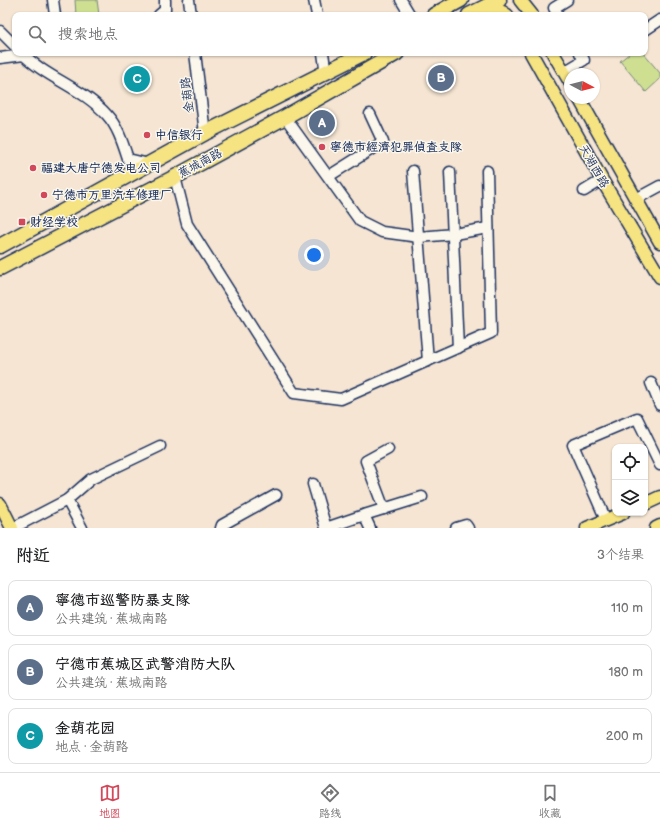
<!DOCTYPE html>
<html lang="zh">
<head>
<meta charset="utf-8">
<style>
	:root { --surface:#fff; --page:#f2f2f2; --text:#202124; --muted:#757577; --line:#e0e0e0; --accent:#d1495b }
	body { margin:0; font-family:"Balsamiq Sans","LXGW WenKai TC",sans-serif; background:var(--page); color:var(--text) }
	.controls { position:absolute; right:12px; bottom:12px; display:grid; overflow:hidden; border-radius:8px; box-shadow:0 1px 3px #0004 }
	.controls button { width:36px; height:36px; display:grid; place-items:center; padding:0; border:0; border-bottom:1px solid var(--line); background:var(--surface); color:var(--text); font:20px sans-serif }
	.compass { position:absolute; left:564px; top:68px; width:36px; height:36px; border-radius:50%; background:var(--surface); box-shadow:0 1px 3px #0004; rotate:97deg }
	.you { position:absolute; left:314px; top:255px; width:14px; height:14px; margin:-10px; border:3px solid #fff; border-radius:50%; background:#1a73e8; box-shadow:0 0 0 6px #1a73e833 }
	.badge { display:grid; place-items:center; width:26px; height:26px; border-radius:50%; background:var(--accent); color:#fff; font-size:13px; font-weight:700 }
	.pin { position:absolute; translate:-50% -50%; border:2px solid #fff; box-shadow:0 1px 4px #0006 }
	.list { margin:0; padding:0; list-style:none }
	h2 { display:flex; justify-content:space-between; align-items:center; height:52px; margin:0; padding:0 16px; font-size:17px }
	h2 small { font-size:13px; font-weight:400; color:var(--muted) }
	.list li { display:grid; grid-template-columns:26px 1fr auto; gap:12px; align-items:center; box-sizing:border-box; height:56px; margin:0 8px 8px; padding:0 8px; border:1px solid var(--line); border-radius:8px }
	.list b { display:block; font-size:15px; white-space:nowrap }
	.list p { margin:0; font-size:13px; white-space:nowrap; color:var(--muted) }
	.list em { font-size:13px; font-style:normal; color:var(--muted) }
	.icon { flex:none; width:22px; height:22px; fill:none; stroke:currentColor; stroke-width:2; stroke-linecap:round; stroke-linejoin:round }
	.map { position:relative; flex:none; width:660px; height:528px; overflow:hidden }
	.search { position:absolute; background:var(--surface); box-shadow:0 1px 3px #0004; left:12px; right:12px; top:12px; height:44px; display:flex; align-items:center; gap:10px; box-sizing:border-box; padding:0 14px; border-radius:8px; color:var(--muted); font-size:15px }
	.sheet { height:244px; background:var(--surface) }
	nav { display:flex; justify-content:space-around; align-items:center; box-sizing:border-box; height:56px; border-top:1px solid var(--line); background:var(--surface); font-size:11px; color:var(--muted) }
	nav a { display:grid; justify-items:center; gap:2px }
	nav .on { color:var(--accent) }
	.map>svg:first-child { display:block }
</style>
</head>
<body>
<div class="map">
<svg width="660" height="528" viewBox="0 0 660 528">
	<rect width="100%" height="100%" fill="#f5e5d2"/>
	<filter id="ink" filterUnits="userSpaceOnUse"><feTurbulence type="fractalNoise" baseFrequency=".025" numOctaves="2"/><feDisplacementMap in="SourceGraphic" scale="8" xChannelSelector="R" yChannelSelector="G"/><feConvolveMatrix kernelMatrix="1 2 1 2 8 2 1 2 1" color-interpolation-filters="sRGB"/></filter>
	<g filter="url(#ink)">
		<g fill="#cfdf92" stroke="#758778">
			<path d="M75 0H97L99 15H76Z"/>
			<path d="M630 53H643L660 73V79L646 92 620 61Z"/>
		</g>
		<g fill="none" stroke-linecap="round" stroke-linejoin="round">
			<defs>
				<g id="minor">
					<path d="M53 0 55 15"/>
					<path d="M189 0 191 15"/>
					<path d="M314 0 317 15"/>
					<path d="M401 0 410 15"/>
					<path d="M159 15 165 10V0"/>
					<path d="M558 15 554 8 567 0"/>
					<path d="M645 30 660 20"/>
					<path d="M0 31 15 46"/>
					<path d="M22 53C46 78 83 88 107 115 118 127 123 144 128 159L149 164"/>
					<path d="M195 53 205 133"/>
					<path d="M323 53 326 74"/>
					<path d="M0 58 24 55"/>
					<path d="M564 72 584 60 580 53"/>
					<path d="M285 117 360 221 382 232 419 237 454 234 488 228"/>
					<path d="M413 171 428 361"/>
					<path d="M450 172 458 348"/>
					<path d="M329 176 383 142 370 114"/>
					<path d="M175 177 187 224 294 393 341 399 491 333 487 171"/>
					<path d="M584 191 602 180"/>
					<path d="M636 199 660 186"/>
					<path d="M651 383 660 405"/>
					<path d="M313 484 326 528"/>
					<path d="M67 500 82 528"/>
					<path d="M384 509 366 461 388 449"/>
					<path d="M364 515 422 497"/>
					<path d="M606 520 573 445 637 418 660 465"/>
					<path d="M13 528 67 500 91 479 160 446"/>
					<path d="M221 528 222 525 276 495"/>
					<path d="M326 528 364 515 370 528"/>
					<path d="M456 528 466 525 468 528"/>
				</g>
				<g id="major">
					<path d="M520 0 532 15"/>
					<path d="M480 10C490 7 499 9 507 15"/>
					<path d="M531 53 602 180 660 277"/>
					<path d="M553 53 570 82"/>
					<path d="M579 98 660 242"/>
					<path d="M0 504 12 528"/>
					<path d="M645 504 660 497"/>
					<path d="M587 528 623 513"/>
					<path d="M656 528 660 526"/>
				</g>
				<g id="highway">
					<path d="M434 15 461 0"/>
					<path d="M469 15 499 0"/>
					<path d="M0 246 205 133 364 53"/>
					<path d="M0 268 175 177 285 117 397 53"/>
				</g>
			</defs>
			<use href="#minor" stroke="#1b2f5e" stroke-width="13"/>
			<use href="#major" stroke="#1b2f5e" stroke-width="15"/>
			<use href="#highway" stroke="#1b2f5e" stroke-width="17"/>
			<use href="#minor" stroke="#fbf7ec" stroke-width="10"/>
			<use href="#major" stroke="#f6e381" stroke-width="12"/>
			<use href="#highway" stroke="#f6e381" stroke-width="14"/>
		</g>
	</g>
	<g fill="#d1495b" stroke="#fbf7ec" stroke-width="1.5">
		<circle cx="147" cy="135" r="4"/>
		<circle cx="322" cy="147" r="4"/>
		<circle cx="33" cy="168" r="4"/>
		<circle cx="44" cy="195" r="4"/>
		<rect x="18" y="218" width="8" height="8" rx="2"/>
	</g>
	<g text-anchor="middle" stroke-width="3" stroke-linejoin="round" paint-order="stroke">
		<g font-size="12" fill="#1b2f5e" stroke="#fbf7ec">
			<text transform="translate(187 95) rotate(-97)" y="4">金葫路</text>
			<text transform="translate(200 163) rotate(-28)" y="4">蕉城南路</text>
			<text transform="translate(594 166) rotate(60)" y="4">天湖西路</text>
		</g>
		<g font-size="12" font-weight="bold" fill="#1b2f5e" stroke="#fbf7ec" text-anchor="start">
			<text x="155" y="139">中信银行</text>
			<text x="330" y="151">寧德市經濟犯罪偵查支隊</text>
			<text x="41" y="172">福建大唐宁德发电公司</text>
			<text x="52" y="199">宁德市万里汽车修理厂</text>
			<text x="30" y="226">财经学校</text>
		</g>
	</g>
</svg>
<div class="controls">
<button><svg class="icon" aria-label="locate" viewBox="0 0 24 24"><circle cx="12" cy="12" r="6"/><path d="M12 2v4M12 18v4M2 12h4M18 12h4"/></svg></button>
<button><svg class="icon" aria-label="layers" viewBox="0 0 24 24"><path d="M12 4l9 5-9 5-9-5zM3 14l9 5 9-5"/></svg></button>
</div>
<svg class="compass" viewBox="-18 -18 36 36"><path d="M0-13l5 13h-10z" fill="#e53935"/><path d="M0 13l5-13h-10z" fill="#757577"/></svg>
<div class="you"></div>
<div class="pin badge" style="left:322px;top:123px;background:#5c6f8a">A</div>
<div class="pin badge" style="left:441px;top:78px;background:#5c6f8a">B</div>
<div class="pin badge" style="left:137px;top:79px;background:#0f9aa8">C</div>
<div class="search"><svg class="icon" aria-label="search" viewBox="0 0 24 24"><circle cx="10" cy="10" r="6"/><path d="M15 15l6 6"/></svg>搜索地点</div>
</div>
<section class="sheet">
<h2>附近<small>3个结果</small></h2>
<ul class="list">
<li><span class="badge" style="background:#5c6f8a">A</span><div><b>寧德市巡警防暴支隊</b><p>公共建筑 · 蕉城南路</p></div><em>110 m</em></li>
<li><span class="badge" style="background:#5c6f8a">B</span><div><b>宁德市蕉城区武警消防大队</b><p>公共建筑 · 蕉城南路</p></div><em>180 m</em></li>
<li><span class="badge" style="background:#0f9aa8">C</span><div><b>金葫花园</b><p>地点 · 金葫路</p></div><em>200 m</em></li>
</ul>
</section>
<nav>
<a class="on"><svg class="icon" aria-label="map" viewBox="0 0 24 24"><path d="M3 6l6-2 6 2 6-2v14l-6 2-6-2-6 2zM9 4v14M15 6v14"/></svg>地图</a>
<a><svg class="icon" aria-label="directions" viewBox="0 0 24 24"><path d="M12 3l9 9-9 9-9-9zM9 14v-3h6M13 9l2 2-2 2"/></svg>路线</a>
<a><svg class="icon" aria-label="saved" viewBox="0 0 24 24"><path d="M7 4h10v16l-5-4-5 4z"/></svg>收藏</a>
</nav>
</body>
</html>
